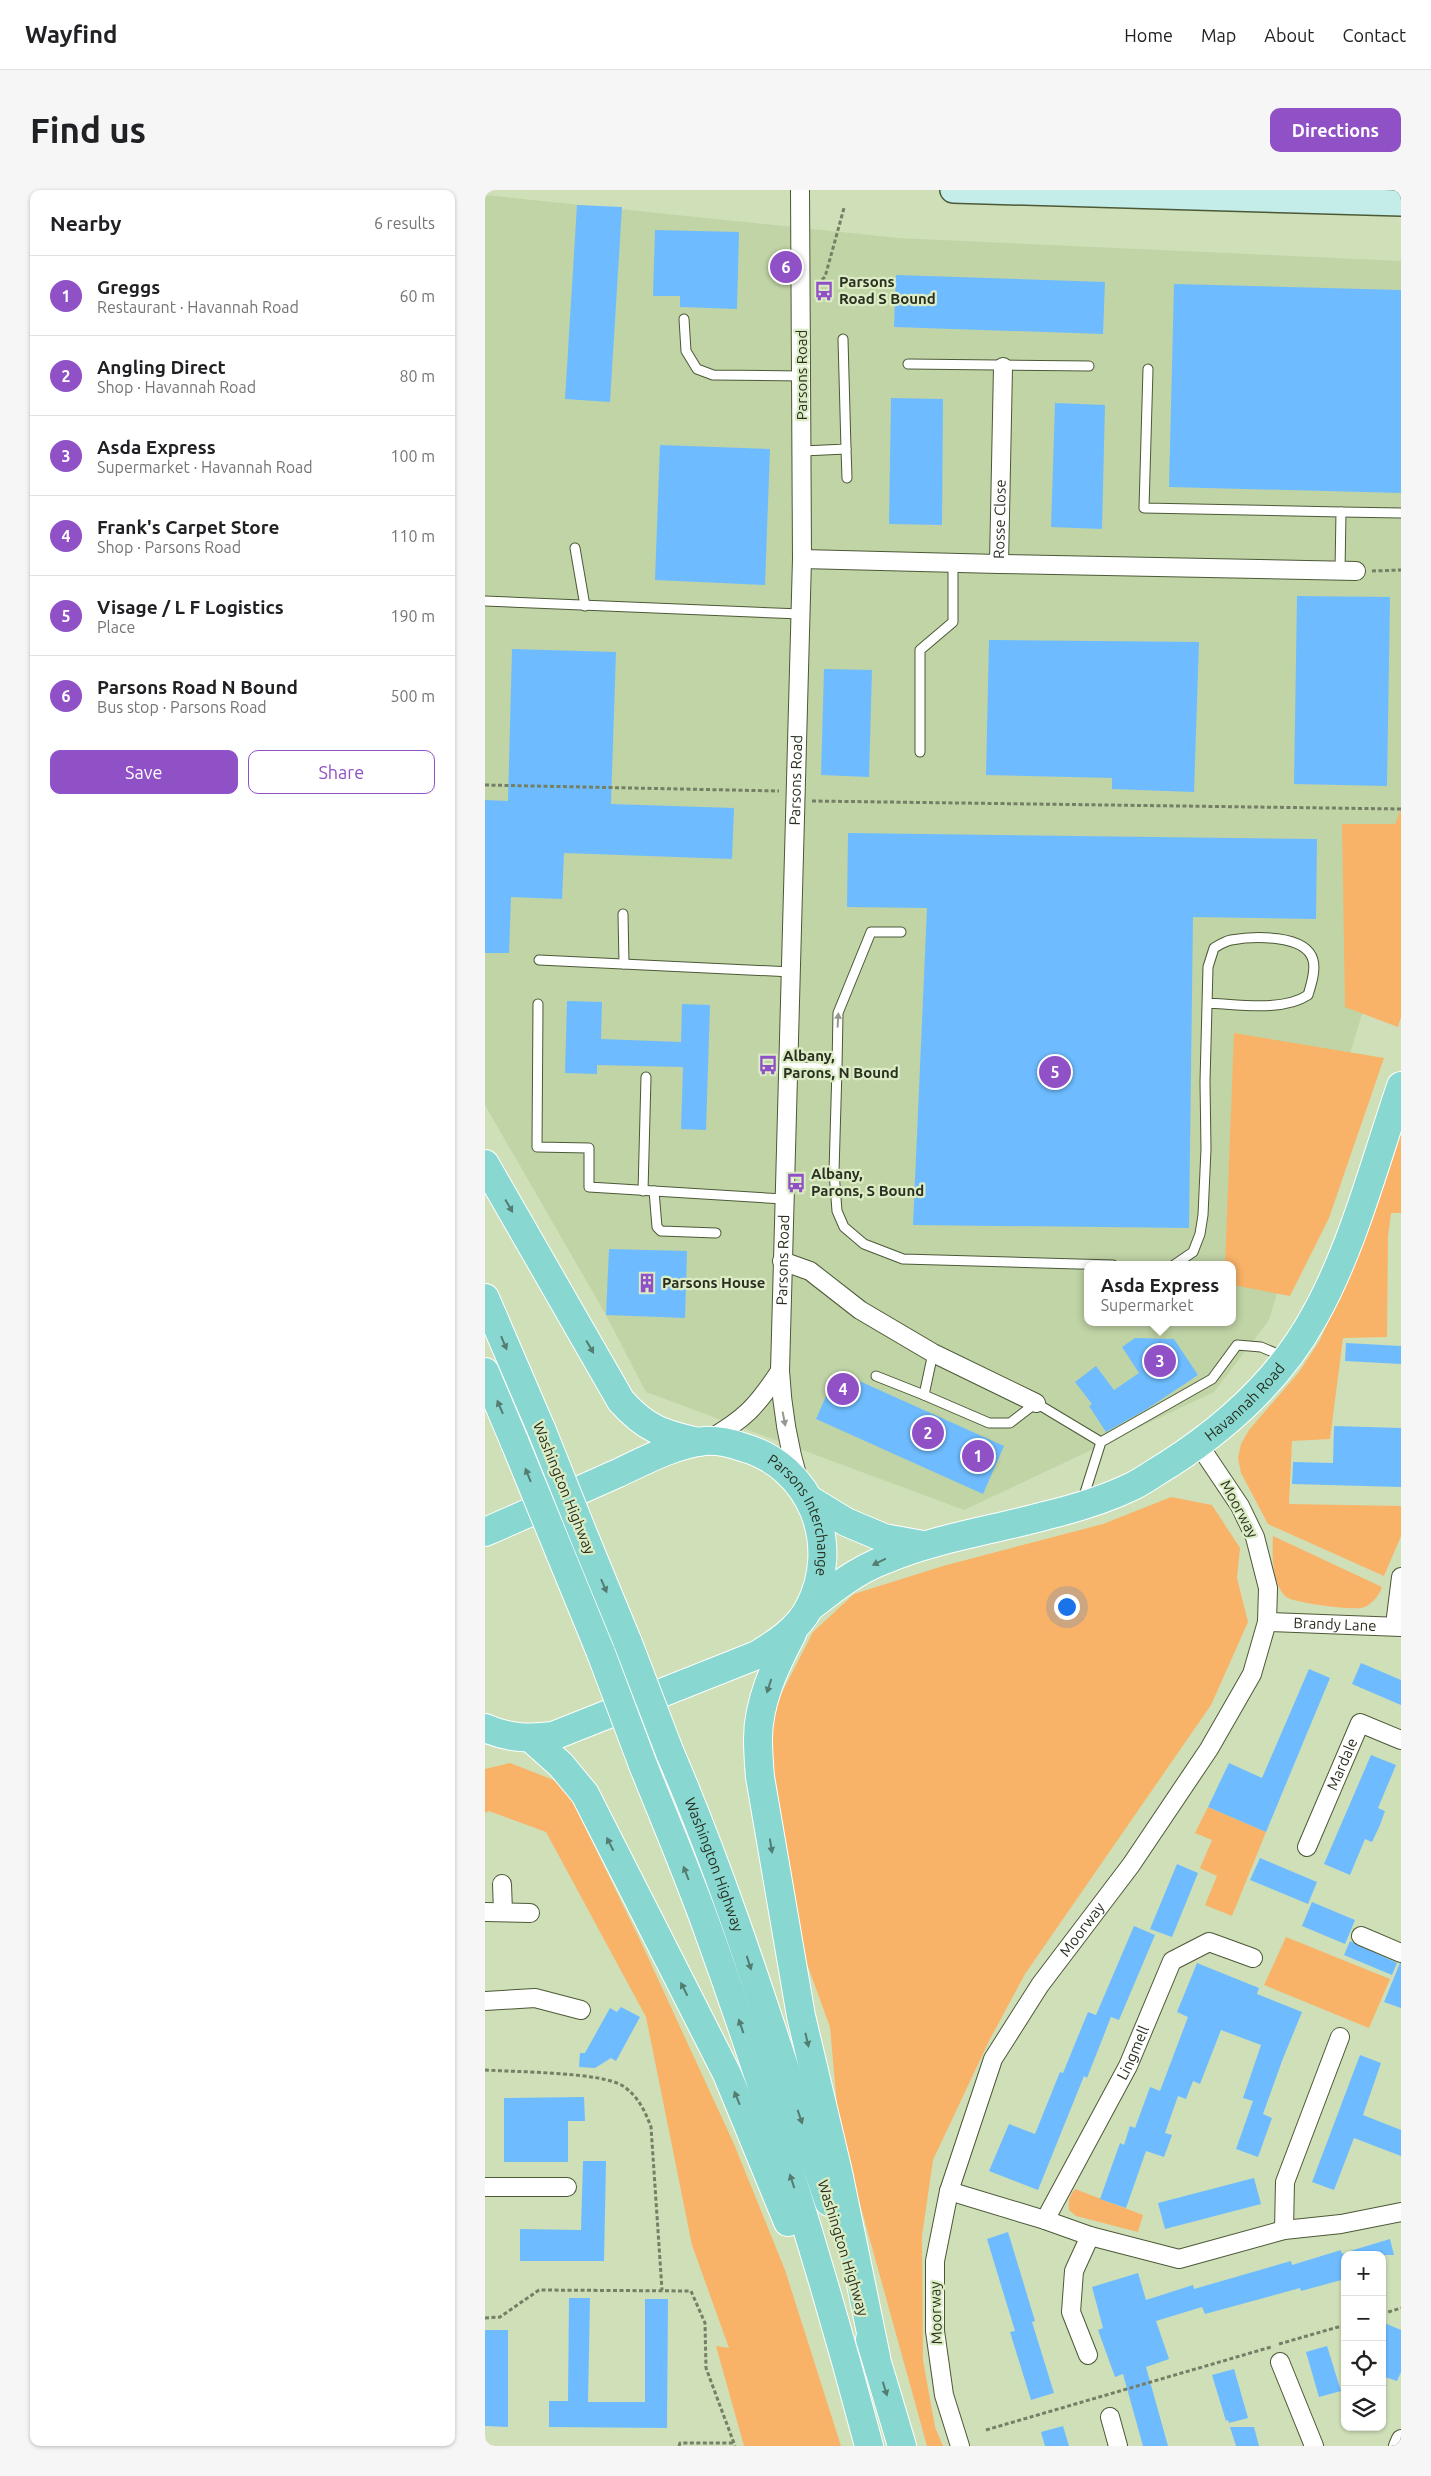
<!DOCTYPE html>
<html lang="en">
<head>
<meta charset="utf-8">
<style>
	:root { --surface:#fff; --page:#f6f6f6; --text:#202124; --muted:#757577; --line:#e0e0e0; --accent:#9051c6 }
	body { margin:0; font-family:Ubuntu,sans-serif; background:var(--page); color:var(--text) }
	.controls { position:absolute; right:15px; bottom:15px; display:grid; overflow:hidden; border-radius:10px; box-shadow:0 1px 4px #0004 }
	.controls button { width:45px; height:45px; display:grid; place-items:center; padding:0; border:0; border-bottom:1px solid var(--line); background:var(--surface); color:var(--text); font:25px sans-serif }
	.you { position:absolute; left:581px; top:1416px; width:18px; height:18px; margin:-12px; border:4px solid #fff; border-radius:50%; background:#1a73e8; box-shadow:0 0 0 8px #1a73e833 }
	.badge { display:grid; place-items:center; width:32px; height:32px; border-radius:50%; background:var(--accent); color:#fff; font-size:16px; font-weight:700 }
	.pin { position:absolute; translate:-50% -50%; border:2px solid #fff; box-shadow:0 1px 5px #0006 }
	.popup { position:absolute; left:599px; top:1071px; width:152px; height:65px; box-sizing:border-box; display:grid; place-content:center; border-radius:10px; background:var(--surface); filter:drop-shadow(0 1px 4px #0005); font-size:16px; white-space:nowrap; color:var(--muted) }
	.popup b { font-size:19px; color:var(--text) }
	.popup::after { content:''; position:absolute; left:50%; top:100%; margin-left:-10px; border:10px solid transparent; border-top-color:var(--surface) }
	.list { margin:0; padding:0; list-style:none }
	h2 { display:flex; justify-content:space-between; align-items:center; height:65px; margin:0; padding:0 20px; font-size:21px }
	h2 small { font-size:16px; font-weight:400; color:var(--muted) }
	.list li { display:grid; grid-template-columns:32px 1fr auto; gap:15px; align-items:center; box-sizing:border-box; height:80px; padding:0 20px; border-top:1px solid var(--line) }
	.list b { display:block; font-size:19px; white-space:nowrap }
	.list p { margin:0; font-size:16px; white-space:nowrap; color:var(--muted) }
	.list em { font-size:16px; font-style:normal; color:var(--muted) }
	.actions { display:flex; gap:10px; padding:15px 20px }
	.actions a { flex:1; padding:11px 0; border:1px solid var(--accent); border-radius:10px; text-align:center; font-size:18px; color:var(--accent) }
	.actions .main { background:var(--accent); color:#fff }
	.icon { flex:none; width:28px; height:28px; fill:none; stroke:currentColor; stroke-width:2; stroke-linecap:round; stroke-linejoin:round }
	.map { position:relative; flex:none; width:916px; height:2256px; overflow:hidden; border-radius:10px }
	header { display:flex; align-items:center; gap:30px; box-sizing:border-box; height:70px; padding:0 25px; background:var(--surface); border-bottom:1px solid var(--line) }
	header strong { font-size:24px }
	nav { display:flex; gap:28px; margin-inline-start:auto; font-size:18px }
	.intro { display:flex; align-items:center; justify-content:space-between; box-sizing:border-box; height:120px; padding:0 30px }
	h1 { margin:0; font-size:35px }
	.button { padding:12px 22px; border-radius:10px; background:var(--accent); color:#fff; font-size:18px; font-weight:700 }
	main { display:flex; gap:30px; padding:0 30px }
	aside { flex:1; background:var(--surface); border-radius:10px; box-shadow:0 1px 4px #0004 }
	.map>svg:first-child { display:block }
</style>
</head>
<body>
<header>
<strong>Wayfind</strong>
<nav><a>Home</a><a>Map</a><a>About</a><a>Contact</a></nav>
</header>
<div class="intro"><h1>Find us</h1><a class="button">Directions</a></div>
<main>
<aside>
<h2>Nearby<small>6 results</small></h2>
<ul class="list">
<li><span class="badge">1</span><div><b>Greggs</b><p>Restaurant · Havannah Road</p></div><em>60 m</em></li>
<li><span class="badge">2</span><div><b>Angling Direct</b><p>Shop · Havannah Road</p></div><em>80 m</em></li>
<li><span class="badge">3</span><div><b>Asda Express</b><p>Supermarket · Havannah Road</p></div><em>100 m</em></li>
<li><span class="badge">4</span><div><b>Frank's Carpet Store</b><p>Shop · Parsons Road</p></div><em>110 m</em></li>
<li><span class="badge">5</span><div><b>Visage / L F Logistics</b><p>Place</p></div><em>190 m</em></li>
<li><span class="badge">6</span><div><b>Parsons Road N Bound</b><p>Bus stop · Parsons Road</p></div><em>500 m</em></li>
</ul>
<div class="actions"><a class="main">Save</a><a>Share</a></div>
</aside>
<div class="map">
<svg width="916" height="2256" viewBox="0 0 916 2256">
	<rect width="100%" height="100%" fill="#cfdfb8"/>
	<path fill="#c1d4a6" fill-rule="evenodd" d="M0 5 413 48 916 71V696L784 1130 729 1202 479 1320 161 1202 121 1125 0 915ZM602 1075H748V1132H602Z"/>
	<g fill="#f9b368">
		<path d="M916 619V827L913 837 860 817 857 634H910Z"/>
		<path d="M749 843 899 868 844 1028 805 1106 748 1095V1075H740Z"/>
		<path d="M916 938V1023H906L903 1047 902 1147 858 1148 845 1249 807 1251 804 1314 916 1316V1346L899 1386 783 1334 756 1283 753 1268 756 1254 764 1240 814 1182 835 1150 868 1076Z"/>
		<path d="M686 1307 727 1315 755 1358 752 1388 763 1432 726 1515 540 1784 504 1851 448 1970 437 2046 438 2170 450 2237 458 2256H442L354 1938 345 1837 314 1752 286 1574 287 1522 328 1442 369 1404 458 1376 618 1334Z"/>
		<path d="M788 1346 897 1397C894 1406 886 1416 876 1418 866 1420 806 1413 800 1406 787 1392 787 1364 788 1346Z"/>
		<path d="M25 1573 79 1594 155 1750 249 1954 300 2080 356 2256H259L231 2156 244 2158 207 2055 161 1827 61 1642 4 1621 0 1623V1579Z"/>
		<path d="M723 1617 781 1642 747 1726 720 1715 732 1686 715 1678 727 1650 710 1643Z"/>
		<path d="M801 1747 905 1789 884 1838 779 1795Z"/>
		<path d="M590 1999 658 2025 653 2042 591 2026 584 2020C583 2010 584 2007 590 1999Z"/>
	</g>
	<g fill="#6ebcff">
		<path d="M92 15 137 17 125 212 80 209Z"/>
		<path d="M170 40 254 42 252 119 195 117V106H168Z"/>
		<path d="M411 85 620 92 618 144 409 137Z"/>
		<path d="M689 94 916 100V303L684 297Z"/>
		<path d="M406 208 458 209 457 335 404 334Z"/>
		<path d="M570 213 620 215 617 339 566 337Z"/>
		<path d="M175 255 285 259 280 395 170 390Z"/>
		<path d="M812 406 905 407 902 596 809 594Z"/>
		<path d="M504 450 714 452 709 602 627 599V588L501 585Z"/>
		<path d="M27 459 131 462 126 614 249 618 247 669 79 663 77 709 26 707 24 763H0V610L23 611Z"/>
		<path d="M339 479 387 480 384 587 336 585Z"/>
		<path d="M363 643 832 649 831 729 708 727 704 1038 428 1035 442 718 362 717Z"/>
		<path d="M82 811 117 812 116 849 196 852 197 814 225 815 221 940 196 939 198 877 112 875V884L80 883Z"/>
		<path d="M124 1059 202 1061 200 1128 121 1125Z"/>
		<path d="M650 1148 689 1149 713 1185 662 1219 621 1242 604 1216 607 1214 590 1192 611 1176 629 1200 654 1183 637 1157Z"/>
		<path d="M861 1153 916 1156V1174L860 1171Z"/>
		<path d="M352 1181 519 1256 498 1304 331 1229Z"/>
		<path d="M849 1236 916 1238V1297L807 1294 808 1272 848 1273Z"/>
		<path d="M876 1473 916 1490V1515L867 1494Z"/>
		<path d="M824 1479 845 1488 781 1642 723 1617 744 1573 777 1588Z"/>
		<path d="M886 1565 911 1575 893 1618 900 1621 895 1635 887 1652 880 1649 865 1685 839 1674Z"/>
		<path d="M775 1668 832 1692 823 1714 765 1690Z"/>
		<path d="M692 1674 713 1683 687 1747 665 1739Z"/>
		<path d="M827 1712 870 1730 860 1754 817 1736Z"/>
		<path d="M649 1736 670 1745 634 1830 626 1827 602 1888 599 1886 553 2000 504 1981 524 1934 550 1944 575 1882 578 1883 603 1822 611 1825Z"/>
		<path d="M865 1751 912 1773 907 1785 859 1765Z"/>
		<path d="M712 1773 774 1798 772 1804 817 1822 797 1871 778 1924 787 1928 773 1967 751 1959 768 1911 758 1908 776 1855 736 1840 715 1894 708 1891 701 1909 693 1906 680 1943 687 1945 679 1967 661 1961 641 2018 615 2009 635 1953 639 1955 645 1936 650 1938 665 1897 675 1901 703 1827 692 1822Z"/>
		<path d="M915 1773H916V1818L899 1812Z"/>
		<path d="M136 1817 155 1827 131 1871 126 1868 110 1878 94 1877 95 1863H100L125 1818 132 1822Z"/>
		<path d="M875 1865 896 1873 878 1925 916 1940V1966L869 1948 849 2000 827 1992Z"/>
		<path d="M99 1907 100 1931H83V1972H19V1908Z"/>
		<path d="M98 1971H121L119 2071H35V2039L96 2040Z"/>
		<path d="M769 1988 776 2014 680 2039 673 2013Z"/>
		<path d="M523 2042 550 2131 547 2132 569 2203 546 2210 525 2142 530 2141 502 2049Z"/>
		<path d="M905 2049 909 2065H865V2061Z"/>
		<path d="M856 2060 857 2064 860 2063V2089L816 2101 815 2098 720 2124 717 2117 671 2131 684 2169 661 2177 683 2256H658L638 2184 630 2187 613 2140 618 2138 607 2097 653 2083 661 2110 708 2095 709 2099 806 2071 807 2075Z"/>
		<path d="M84 2108H105L103 2212H160V2109H183L182 2238 64 2237V2211H83Z"/>
		<path d="M897 2132 916 2140V2182L912 2191 897 2186Z"/>
		<path d="M0 2140H23V2237L0 2236Z"/>
		<path d="M842 2156 856 2201 834 2207 821 2162Z"/>
		<path d="M749 2179 763 2228 744 2233 743 2230 741 2231 727 2185Z"/>
		<path d="M578 2236 584 2256H560L556 2242Z"/>
		<path d="M745 2237H769L774 2256H751Z"/>
	</g>
	<g fill="none" stroke-linecap="round" stroke-linejoin="round">
		<defs>
			<g id="lane">
				<path d="M199 129 201 161 212 179 228 185 317 186"/>
				<path d="M423 174 604 176"/>
				<path d="M663 179 659 318 856 322 855 381"/>
				<path d="M361 259 362 288"/>
				<path d="M318 261 361 259 358 149"/>
				<path d="M856 322 916 323"/>
				<path d="M90 358 100 416"/>
				<path d="M0 411 316 424"/>
				<path d="M435 562V460L468 432V373"/>
				<path d="M138 724 139 774"/>
				<path d="M54 770 307 782"/>
				<path d="M53 814 52 957 104 958V997L298 1009"/>
				<path d="M303 877 352 878 349 982 352 1021 359 1037 379 1054 418 1069 628 1075"/>
				<path d="M352 878 353 823 386 742H416"/>
				<path d="M158 1001 161 887"/>
				<path d="M169 1001 172 1037 176 1041 231 1043"/>
				<path d="M689 1075 708 1062 715 1044 718 1025 721 959 720 892 723 777 729 758C734 755 740 751 746 750 768 746 821 744 828 770 831 781 826 795 823 805 798 822 752 814 722 813"/>
				<path d="M448 1163 439 1205 504 1233H525L551 1213 616 1252"/>
				<path d="M391 1186 439 1205"/>
				<path d="M597 1312 616 1252 727 1189 752 1155 776 1157 800 1167"/>
			</g>
			<g id="street">
				<path id="s1" d="M317 369 514 374 518 177"/>
				<path d="M514 374 871 381"/>
				<path d="M297 1071 325 1081 375 1120 448 1163 551 1213"/>
				<path d="M223 1250C260 1229 272 1216 295 1181"/>
				<path id="s2" d="M314 1292C303 1255 297 1219 295 1181L317 369 315 0"/>
				<path id="s3" d="M782 1432 916 1437"/>
				<path d="M910 1435 916 1387"/>
				<path id="s4" d="M822 1657 875 1533 916 1550"/>
				<path d="M17 1694 18 1722"/>
				<path d="M0 1722 45 1723"/>
				<path d="M876 1746 916 1763"/>
				<path d="M0 1811 50 1808 96 1820"/>
				<path d="M0 1997H82"/>
				<path d="M464 2001 560 2030 605 2046 694 2069 799 2040 856 2034 916 2022"/>
				<path id="s5" d="M560 2030 643 1876 687 1771 724 1752 768 1768"/>
				<path d="M799 2040 800 1992 855 1847"/>
				<path d="M603 2165 586 2122 589 2081 605 2046"/>
				<path d="M795 2172 829 2256"/>
				<path d="M625 2227 633 2256"/>
				<path id="s6" d="M475 2256 459 2205 450 2141V2071L464 2001 508 1869 555 1795 646 1675 724 1559 767 1484 782 1432 783 1398 770 1347 755 1316 714 1255"/>
				<path d="M913 2256 916 2249"/>
			</g>
			<path id="secondary" d="M468 0 916 13"/>
			<g id="primary">
				<path d="M0 974 136 1211C161 1239 178 1244 213 1252"/>
				<path d="M0 1108 57 1241"/>
				<path d="M0 1182 30 1253"/>
				<path d="M325 1310 361 1332 399 1348 438 1355"/>
				<path id="s7" d="M0 1342C44 1323 88 1303 131 1284 159 1271 190 1254 220 1251 233 1250 245 1253 257 1257 327 1276 357 1355 324 1418 313 1439 292 1453 272 1465L68 1546C43 1549 23 1548 0 1538"/>
				<path d="M101 1351 143 1453"/>
				<path d="M75 1363 116 1463"/>
				<path id="s8" d="M324 1418C347 1400 370 1381 399 1370 451 1348 509 1340 563 1325 592 1318 621 1309 648 1296 660 1290 672 1281 684 1274 743 1236 795 1189 829 1127 867 1060 891 969 916 896"/>
				<path d="M307 1444C290 1476 273 1512 273 1549 273 1562 274 1575 275 1587L316 1826 353 1982 391 2167"/>
				<path d="M47 1549 76 1575 100 1604 242 1884 303 2032"/>
				<path id="s9" d="M185 1563C248 1709 293 1862 344 2012"/>
				<path d="M158 1575C180 1630 203 1684 223 1740 284 1909 338 2082 384 2256"/>
				<path d="M385 2149 417 2256"/>
			</g>
		</defs>
		<use href="#lane" stroke="#4c5937" stroke-width="11"/>
		<use href="#street" stroke="#4c5937" stroke-width="20"/>
		<use href="#secondary" stroke="#4c5937" stroke-width="28"/>
		<use href="#primary" stroke="#fff" stroke-width="30"/>
		<g stroke="#747f65" stroke-width="3" stroke-dasharray="4 2.5" stroke-linecap="butt">
			<path d="M332 94 340 87 359 18"/>
			<path d="M887 381 916 380"/>
			<path d="M0 595 294 601"/>
			<path d="M327 611 916 619"/>
			<path d="M0 1880C29 1882 117 1882 138 1896 153 1906 160 1921 166 1937L177 2100"/>
			<path d="M897 2124 916 2118"/>
			<path d="M0 2128 15 2127 54 2100 206 2101 220 2133 221 2178 250 2256"/>
			<path d="M794 2154 860 2135"/>
			<path d="M501 2240 786 2157"/>
			<path d="M194 2256 195 2253H250"/>
		</g>
		<use href="#lane" stroke="#fff" stroke-width="9"/>
		<use href="#street" stroke="#fff" stroke-width="18"/>
		<use href="#secondary" stroke="#c4ece8" stroke-width="25"/>
		<use href="#primary" stroke="#88d8d1" stroke-width="28"/>
		<defs>
			<g id="primary-bridge">
				<path d="M57 1241 101 1351"/>
				<path d="M30 1253 75 1363"/>
				<path d="M143 1453 185 1563"/>
				<path d="M116 1463 158 1575"/>
			</g>
		</defs>
		<use href="#primary-bridge" stroke="#fff" stroke-width="30" stroke-linecap="butt"/>
		<use href="#primary-bridge" stroke="#88d8d1" stroke-width="28"/>
	</g>
	<defs><path id="oneway-solid" d="M-6-.8H1V-3.2L6.5 0L1 3.2V.8H-6Z" transform="scale(1.25)"/></defs>
	<g fill="#949890">
		<use href="#oneway-solid" transform="translate(353 830) rotate(-87)"/>
		<use href="#oneway-solid" transform="translate(299 1229) rotate(79)"/>
	</g>
	<g fill="#547c70">
		<use href="#oneway-solid" transform="translate(24 1016) rotate(60)"/>
		<use href="#oneway-solid" transform="translate(19 1153) rotate(67)"/>
		<use href="#oneway-solid" transform="translate(105 1157) rotate(60)"/>
		<use href="#oneway-solid" transform="translate(15 1217) rotate(-113)"/>
		<use href="#oneway-solid" transform="translate(43 1285) rotate(-112)"/>
		<use href="#oneway-solid" transform="translate(394 1372) rotate(154)"/>
		<use href="#oneway-solid" transform="translate(119 1396) rotate(67)"/>
		<use href="#oneway-solid" transform="translate(284 1496) rotate(108)"/>
		<use href="#oneway-solid" transform="translate(125 1654) rotate(-117)"/>
		<use href="#oneway-solid" transform="translate(286 1656) rotate(81)"/>
		<use href="#oneway-solid" transform="translate(201 1683) rotate(-111)"/>
		<use href="#oneway-solid" transform="translate(264 1773) rotate(72)"/>
		<use href="#oneway-solid" transform="translate(199 1799) rotate(-117)"/>
		<use href="#oneway-solid" transform="translate(256 1836) rotate(-109)"/>
		<use href="#oneway-solid" transform="translate(322 1850) rotate(77)"/>
		<use href="#oneway-solid" transform="translate(252 1908) rotate(-112)"/>
		<use href="#oneway-solid" transform="translate(315 1927) rotate(71)"/>
		<use href="#oneway-solid" transform="translate(307 1991) rotate(-108)"/>
		<use href="#oneway-solid" transform="translate(400 2199) rotate(73)"/>
	</g>
	<defs>
		<symbol id="bus-bare" viewBox="-9 -9 18 18"><path d="M-5-6H5V4H4V6H2V4H-2V6H-4V4H-5ZM-3.5-4V0h7V-4ZM-3.5 1.2v1.5H-2V1.2ZM2 1.2v1.5H3.5V1.2Z" fill="#9051c6" stroke="#dcedc5" stroke-width="2.5" paint-order="stroke"/></symbol>
		<symbol id="building-bare" viewBox="-9 -9 18 18"><path d="M-4-6H4V6H1V3H-1V6H-4ZM-2.5-4.3h1.7v1.8h-1.7ZM.8-4.3h1.7v1.8H.8ZM-2.5-1h1.7V.8h-1.7ZM.8-1h1.7V.8H.8Z" fill="#9051c6" stroke="#dcedc5" stroke-width="2.5" paint-order="stroke"/></symbol>
	</defs>
	<g fill-rule="evenodd">
		<use href="#bus-bare" x="325" y="87" width="28" height="28"/>
		<use href="#bus-bare" x="269" y="861" width="28" height="28"/>
		<use href="#bus-bare" x="297" y="979" width="28" height="28"/>
		<use href="#building-bare" x="148" y="1079" width="28" height="28"/>
	</g>
	<g text-anchor="middle" stroke-width="4.5" stroke-linejoin="round" paint-order="stroke">
		<g font-size="15" font-weight="bold" fill="#2a3021" stroke="#dcedc5" text-anchor="start">
			<text x="354" y="97">Parsons<tspan x="354" dy="17">Road S Bound</tspan></text>
			<text x="298" y="871">Albany,<tspan x="298" dy="17">Parons, N Bound</tspan></text>
			<text x="326" y="989">Albany,<tspan x="326" dy="17">Parons, S Bound</tspan></text>
			<text x="177" y="1098">Parsons House</text>
		</g>
		<g font-size="15" fill="#2a3021" stroke="#dcedc5">
			<text transform="translate(317 185) rotate(-90)" y="5">Parsons Road</text>
			<text dy="5" stroke="none"><textPath href="#s1" startOffset="242">Rosse Close</textPath></text>
			<text dy="5" stroke="none"><textPath href="#s2" startOffset="704">Parsons Road</textPath></text>
			<text dy="5" stroke="none"><textPath href="#s2" startOffset="224">Parsons Road</textPath></text>
			<text dy="5" stroke="none"><textPath href="#s8" startOffset="490">Havannah Road</textPath></text>
			<text transform="translate(79 1298) rotate(68)" y="5">Washington Highway</text>
			<text transform="translate(754 1319) rotate(62)" y="5">Moorway</text>
			<text dy="5" stroke="none"><textPath href="#s7" startOffset="374">Parsons Interchange</textPath></text>
			<text dy="5" stroke="none"><textPath href="#s3" startOffset="68">Brandy Lane</textPath></text>
			<text dy="5" stroke="none"><textPath href="#s4" startOffset="90">Mardale</textPath></text>
			<text dy="5" stroke="none"><textPath href="#s9" startOffset="120">Washington Highway</textPath></text>
			<text dy="5" stroke="none"><textPath href="#s6" startOffset="556">Moorway</textPath></text>
			<text dy="5" stroke="none"><textPath href="#s5" startOffset="189">Lingmell</textPath></text>
			<text transform="translate(358 2058) rotate(73)" y="5">Washington Highway</text>
			<text transform="translate(451 2123) rotate(-92)" y="5">Moorway</text>
		</g>
	</g>
</svg>
<div class="controls">
<button>+</button>
<button>−</button>
<button><svg class="icon" aria-label="locate" viewBox="0 0 24 24"><circle cx="12" cy="12" r="6"/><path d="M12 2v4M12 18v4M2 12h4M18 12h4"/></svg></button>
<button><svg class="icon" aria-label="layers" viewBox="0 0 24 24"><path d="M12 4l9 5-9 5-9-5zM3 14l9 5 9-5"/></svg></button>
</div>
<div class="you"></div>
<div class="pin badge" style="left:493px;top:1266px">1</div>
<div class="pin badge" style="left:443px;top:1243px">2</div>
<div class="pin badge" style="left:675px;top:1171px">3</div>
<div class="popup"><b>Asda Express</b>Supermarket</div>
<div class="pin badge" style="left:358px;top:1199px">4</div>
<div class="pin badge" style="left:570px;top:882px">5</div>
<div class="pin badge" style="left:301px;top:77px">6</div>
</div>
</main>
</body>
</html>
